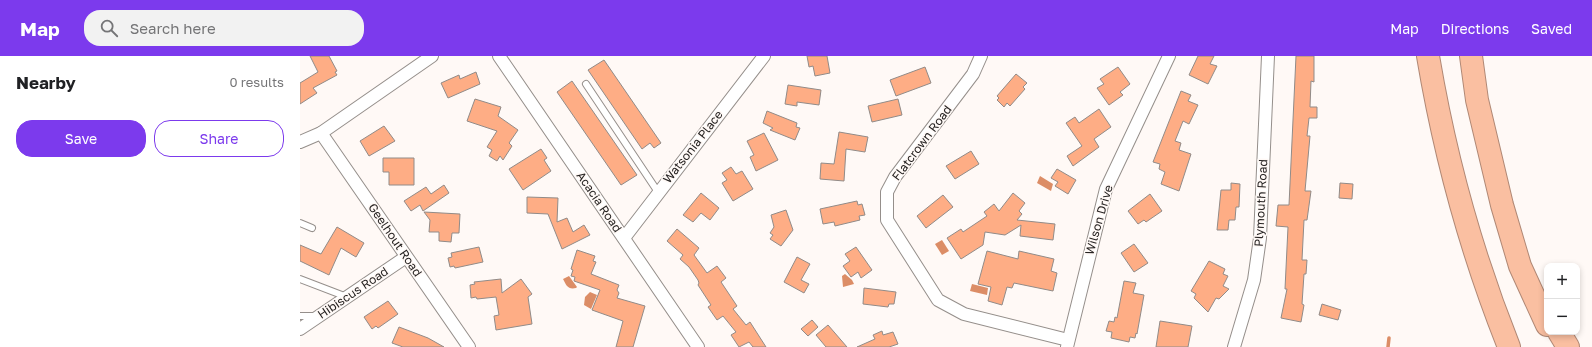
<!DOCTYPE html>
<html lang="en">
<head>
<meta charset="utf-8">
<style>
	:root { --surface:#fff; --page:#f2f2f2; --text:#202124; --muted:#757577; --line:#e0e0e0; --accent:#7c3aed }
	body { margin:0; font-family:"Golos Text",sans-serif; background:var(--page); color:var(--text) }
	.controls { position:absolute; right:12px; bottom:12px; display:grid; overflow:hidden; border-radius:8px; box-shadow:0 2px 6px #0003 }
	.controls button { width:36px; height:36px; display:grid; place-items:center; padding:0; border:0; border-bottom:1px solid var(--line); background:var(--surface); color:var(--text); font:20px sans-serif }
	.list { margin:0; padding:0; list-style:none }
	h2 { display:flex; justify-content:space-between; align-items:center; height:52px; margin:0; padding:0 16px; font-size:17px }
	h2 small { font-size:13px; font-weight:400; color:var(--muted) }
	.actions { display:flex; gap:8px; padding:12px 16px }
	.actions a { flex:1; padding:9px 0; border:1px solid var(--accent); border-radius:16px; text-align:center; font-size:14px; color:var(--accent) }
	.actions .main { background:var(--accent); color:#fff }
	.icon { flex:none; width:22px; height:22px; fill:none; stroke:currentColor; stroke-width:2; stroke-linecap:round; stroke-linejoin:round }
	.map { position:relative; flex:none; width:1292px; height:291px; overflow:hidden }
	header { display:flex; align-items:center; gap:24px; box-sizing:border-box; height:56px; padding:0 20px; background:var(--accent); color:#fff }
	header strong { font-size:19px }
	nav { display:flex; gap:22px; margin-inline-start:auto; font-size:14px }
	.search { width:280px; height:36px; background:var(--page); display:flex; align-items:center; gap:10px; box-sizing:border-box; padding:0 14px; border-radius:16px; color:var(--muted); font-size:15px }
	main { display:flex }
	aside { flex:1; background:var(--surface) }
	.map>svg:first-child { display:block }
</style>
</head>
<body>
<header>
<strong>Map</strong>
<div class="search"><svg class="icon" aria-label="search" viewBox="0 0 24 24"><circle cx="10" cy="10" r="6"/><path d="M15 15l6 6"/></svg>Search here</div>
<nav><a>Map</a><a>Directions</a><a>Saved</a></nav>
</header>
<main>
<aside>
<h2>Nearby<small>0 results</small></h2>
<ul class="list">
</ul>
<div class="actions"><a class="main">Save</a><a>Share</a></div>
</aside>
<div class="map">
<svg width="1292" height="291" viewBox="0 0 1292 291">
	<rect width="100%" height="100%" fill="#fff9f6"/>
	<g fill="#dc8d66">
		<path d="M740 120 753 128 751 135 737 127Z"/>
		<path d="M642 184 649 195 642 199 635 188Z"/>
		<path d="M545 218 552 224 554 228 543 231 542 220Z"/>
		<path d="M269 220 277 231 276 232C268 234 266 229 263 223Z"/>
		<path d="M672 228 688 232 687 239 670 235Z"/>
		<path d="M290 236 297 239 291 253 284 249 285 241Z"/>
	</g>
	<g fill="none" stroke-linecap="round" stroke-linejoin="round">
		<path stroke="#dc8d66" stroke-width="3.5" d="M1088 291 1089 282"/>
	</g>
	<g fill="#fead85" stroke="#918b88">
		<path d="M10 0H29L37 15 35 16 37 19 13 32 17 37 0 48V27L18 16Z"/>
		<path d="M507 0H527L530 17 515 20 513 10 509 11Z"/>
		<path d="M898 0H914L910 8 917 10 908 28 889 19Z"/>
		<path d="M996 0H1014V26L1011 25 1010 51H1017V62H1009L1007 80H1010L1005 135H1011L1007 164H1004L1002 204H1007L1006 218H1004L1002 248 1004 249 1001 266 981 262 987 233H985L988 171 976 170 978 149H989Z"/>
		<path d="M304 4 361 87 354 92 350 87 342 93 288 14Z"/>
		<path d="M625 11 631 27 596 40 590 24Z"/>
		<path d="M818 11 830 28 820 36 823 39 809 49 797 32 804 28 800 23Z"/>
		<path d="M176 16 180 28 148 42 141 27 159 19 160 23Z"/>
		<path d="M716 18 727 27 723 31 725 33 710 50 707 47 704 51 697 44 699 42 697 40Z"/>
		<path d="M272 25 337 119 321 129 257 36Z"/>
		<path d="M488 29 521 34 519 49 497 46V50L485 48Z"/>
		<path d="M881 35 891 39 888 45 898 49 889 68 883 65 875 85 881 87 879 94 891 98 879 135 861 128 865 116 859 113 860 108 853 106Z"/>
		<path d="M175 43 201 51 198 60 218 74 209 87 212 90 203 104 200 100 197 105 189 100 192 94 187 91 197 75 167 65Z"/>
		<path d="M598 43 602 59 572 66 568 50Z"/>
		<path d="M799 53 811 71 794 83 799 91 773 110 767 100 782 90 766 67 775 61 779 67Z"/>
		<path d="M467 55 497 67 496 71 500 72 495 84 470 74 473 72 463 67Z"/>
		<path d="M84 70 95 85 69 100 60 85Z"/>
		<path d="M539 76 568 81 565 96 546 93 544 125 520 123 521 107 534 108Z"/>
		<path d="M464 77 478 104 456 115 450 101 454 99 447 85Z"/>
		<path d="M241 93 247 102 244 104 251 115 223 134 209 113Z"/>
		<path d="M671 95 679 108 655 123 646 110Z"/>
		<path d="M83 102H114V129H89V116H83Z"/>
		<path d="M431 111 436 118 442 115 453 133 433 145 422 127 427 124 422 117Z"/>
		<path d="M757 113 776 124 768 138 755 130 758 126 751 122Z"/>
		<path d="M931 127 940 128 939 151H936L935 164H929L928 174H917L921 134H931Z"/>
		<path d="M1040 127 1053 128 1052 143 1039 142Z"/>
		<path d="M144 129 149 137 123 155 120 149 111 155 104 145 126 131 131 138Z"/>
		<path d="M401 137 419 152 410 164 401 157 393 166 383 159Z"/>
		<path d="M713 137 725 147 719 155 722 158 717 164 755 168 753 184 720 180 721 169 705 179 685 176 683 189 661 203 647 182 661 173 663 176 687 160 684 156 694 148 699 155Z"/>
		<path d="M850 138 862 155 846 166 844 164 838 168 828 155Z"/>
		<path d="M643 139 653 151 626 172 617 160Z"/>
		<path d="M227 141 258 142 257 166 267 162 273 176 284 169 290 179 262 193 248 158 227 157Z"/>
		<path d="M557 145 558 149 562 148 565 159 559 160 560 164 535 170 534 166 523 168 520 153Z"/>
		<path d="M486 154 493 174 481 190 470 183 473 179 470 177 474 171 471 159Z"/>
		<path d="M124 156 160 158 159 177H152L151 186 139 185V176H129L130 164Z"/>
		<path d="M37 171 64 187 56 201 41 192 29 219 0 205V189L21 198Z"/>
		<path d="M377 173 399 192 394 199 407 217 417 210 426 222 421 226 437 250 433 253 446 269 450 266 466 291H453L449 286 439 291 431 279 436 276 423 260 417 264 408 251 411 249 398 229 399 227 398 224 389 211 380 203 383 199 367 185Z"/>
		<path d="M834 188 848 207 834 216 821 197Z"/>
		<path d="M179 191 183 206 155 212 154 210 150 211 148 202 152 201 151 197Z"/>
		<path d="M556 191 572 214 561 222 558 216 551 221 543 210 550 205 545 198Z"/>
		<path d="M277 194 295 200 293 205 296 206 291 218 319 229 317 234 319 237 317 242 345 250 333 291H316L323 265 292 254 300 234 274 225 275 221 271 220 273 214 271 213Z"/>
		<path d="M687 195 718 203 719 195 754 203 751 215 757 217 753 235 714 227 712 232 707 231 702 249 688 245 691 231 678 228Z"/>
		<path d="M497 201 510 208 501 224 509 228 504 237 484 226Z"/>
		<path d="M909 205 925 213 923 218 928 220 923 230 929 233 919 243 916 242 908 256 894 242 896 238 891 235Z"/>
		<path d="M201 223 202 237 221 223 232 238 228 241 232 268 196 274 194 260 199 259 196 241 177 243 176 241 171 242 170 229 175 228 174 226Z"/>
		<path d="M824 225 836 227 833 237 844 239 837 278 836 277 835 282 830 281 829 286 811 282 812 276 806 275 809 265 814 266 815 261 817 262Z"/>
		<path d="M564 232 596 236 594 248H589L588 251 563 248Z"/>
		<path d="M88 245 98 258 78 272 76 270 72 273 64 261Z"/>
		<path d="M1022 248 1041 254 1038 264 1019 259Z"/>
		<path d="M512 264 518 271 508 280 501 273Z"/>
		<path d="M860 265 892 270 888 291H856Z"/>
		<path d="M528 269 547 291H526L516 279Z"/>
		<path d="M99 271 128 282 144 291H103L92 287Z"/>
		<path d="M582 275 583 279 593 276 598 288 589 291H557L575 283 573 279Z"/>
	</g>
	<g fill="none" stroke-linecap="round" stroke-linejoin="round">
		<defs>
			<g id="service">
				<path d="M286 28 358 136"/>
				<path d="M0 167 12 172"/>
				<path d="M0 223 47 241"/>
				<path d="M0 260H16"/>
			</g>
			<g id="minor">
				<path d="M199 0 398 291"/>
				<path d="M681 0 673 18 595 121 587 136V164L638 244 664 258 768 284"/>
				<path d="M21 77 169 291"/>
				<path d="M0 86 21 77 132 0"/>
				<path d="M324 182 464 0"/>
				<path d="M0 273 106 201"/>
				<path d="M767 291 806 133 869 0"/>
				<path d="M934 291 954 224 960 182 968 0"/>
			</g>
			<g id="motorway">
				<path d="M1128 0C1145 101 1171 196 1209 291"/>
				<path d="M1171 0 1177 44 1202 149 1220 210 1247 269"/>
				<path d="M1259 276 1268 291"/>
			</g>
		</defs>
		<use href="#service" stroke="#958f8b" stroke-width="8"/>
		<use href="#minor" stroke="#958f8b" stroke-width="14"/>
		<use href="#motorway" stroke="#b08875" stroke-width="24"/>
		<use href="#service" stroke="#fff" stroke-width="6"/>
		<use href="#minor" stroke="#fff" stroke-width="12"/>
		<use href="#motorway" stroke="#fabfa1" stroke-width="22"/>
	</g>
	<g text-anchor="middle" stroke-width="3" stroke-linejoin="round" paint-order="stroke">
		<g font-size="12" fill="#262322" stroke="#fff9f6">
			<text transform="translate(622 87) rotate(-53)" y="4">Flatcrown Road</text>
			<text transform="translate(393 91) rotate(-52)" y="4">Watsonia Place</text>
			<text transform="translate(299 146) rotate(56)" y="4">Acacia Road</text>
			<text transform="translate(961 147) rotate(-87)" y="4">Plymouth Road</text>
			<text transform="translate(799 164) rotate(-74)" y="4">Wilson Drive</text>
			<text transform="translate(95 184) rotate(56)" y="4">Geelhout Road</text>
			<text transform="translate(53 237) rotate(-34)" y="4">Hibiscus Road</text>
		</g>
	</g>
</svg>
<div class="controls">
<button>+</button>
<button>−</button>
</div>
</div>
</main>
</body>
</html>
